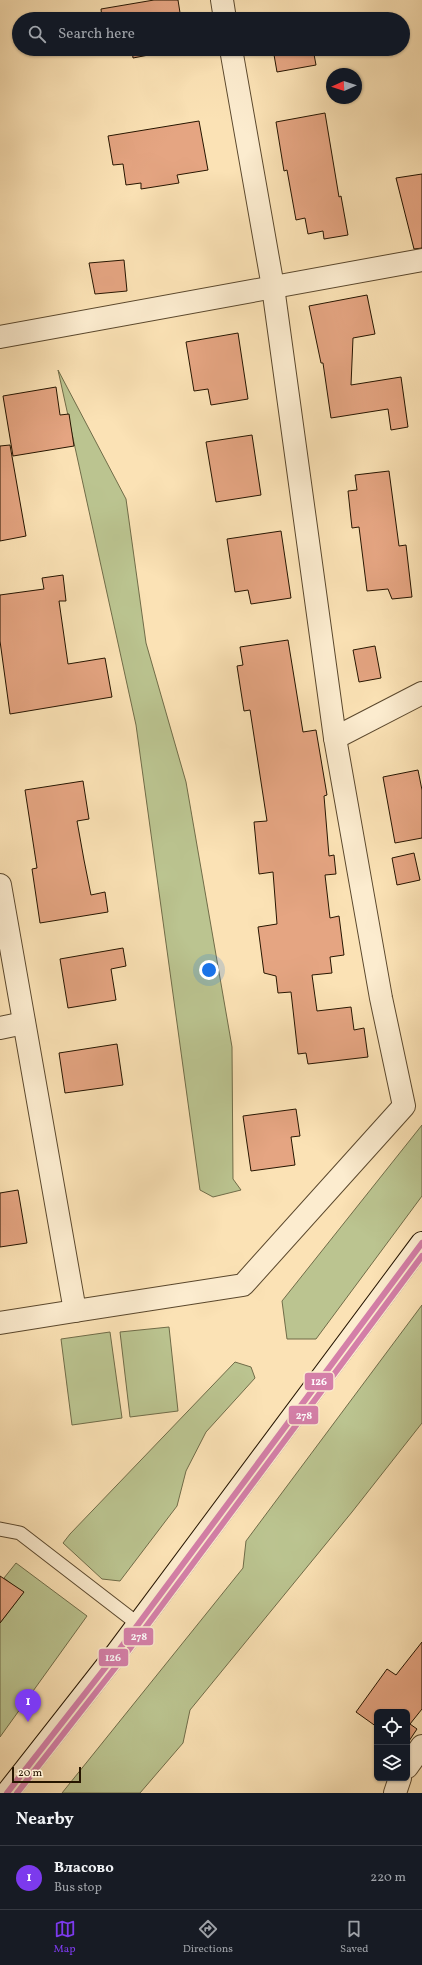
<!DOCTYPE html>
<html lang="en">
<head>
<meta charset="utf-8">
<style>
	:root { --surface:#171b24; --page:#20242c; --text:#f1f3f6; --muted:#9ea1a6; --line:#363941; --accent:#7c3aed }
	body { margin:0; font-family:Vollkorn,serif; background:var(--page); color:var(--text) }
	.controls { position:absolute; right:12px; bottom:12px; display:grid; overflow:hidden; border-radius:6px; box-shadow:0 1px 3px #0004 }
	.controls button { width:36px; height:36px; display:grid; place-items:center; padding:0; border:0; border-bottom:1px solid var(--line); background:var(--surface); color:var(--text); font:20px sans-serif }
	.compass { position:absolute; left:326px; top:68px; width:36px; height:36px; border-radius:50%; background:var(--surface); box-shadow:0 1px 3px #0004; rotate:267deg }
	.scale { position:absolute; left:12px; bottom:10px; width:69px; box-sizing:border-box; padding-left:4px; border:2px solid #261500; border-top:0; font-size:11px; line-height:14px; white-space:nowrap; color:#261500; -webkit-text-stroke:3px #fceccf; paint-order:stroke }
	.you { position:absolute; left:209px; top:970px; width:14px; height:14px; margin:-10px; border:3px solid #fff; border-radius:50%; background:#1a73e8; box-shadow:0 0 0 6px #1a73e833 }
	.badge { display:grid; place-items:center; width:26px; height:26px; border-radius:50%; background:var(--accent); color:#fff; font-size:13px; font-weight:700 }
	.pin { position:absolute; translate:-50% -33px; filter:drop-shadow(0 1px 2px #0008) }
	.pin::after { content:''; position:absolute; top:21px; width:14px; height:12px; background:inherit; clip-path:polygon(0 0,100% 0,50% 100%) }
	.list { margin:0; padding:0; list-style:none }
	h2 { display:flex; justify-content:space-between; align-items:center; height:52px; margin:0; padding:0 16px; font-size:17px }
	h2 small { font-size:13px; font-weight:400; color:var(--muted) }
	.list li { display:grid; grid-template-columns:26px 1fr auto; gap:12px; align-items:center; box-sizing:border-box; height:64px; padding:0 16px; border-top:1px solid var(--line) }
	.list b { display:block; font-size:15px; white-space:nowrap }
	.list p { margin:0; font-size:13px; white-space:nowrap; color:var(--muted) }
	.list em { font-size:13px; font-style:normal; color:var(--muted) }
	.icon { flex:none; width:22px; height:22px; fill:none; stroke:currentColor; stroke-width:2; stroke-linecap:round; stroke-linejoin:round }
	.map { position:relative; flex:none; width:422px; height:1793px; overflow:hidden }
	.search { position:absolute; background:var(--surface); box-shadow:0 1px 3px #0004; left:12px; right:12px; top:12px; height:44px; display:flex; align-items:center; gap:10px; box-sizing:border-box; padding:0 14px; border-radius:22px; color:var(--muted); font-size:15px }
	.sheet { height:116px; background:var(--surface) }
	nav { display:flex; justify-content:space-around; align-items:center; box-sizing:border-box; height:56px; border-top:1px solid var(--line); background:var(--surface); font-size:11px; color:var(--muted) }
	nav a { display:grid; justify-items:center; gap:2px }
	nav .on { color:var(--accent) }
	.map>svg:first-child { display:block }
</style>
</head>
<body>
<div class="map">
<svg width="422" height="1793" viewBox="0 0 422 1793">
	<rect width="100%" height="100%" fill="#fbe2b5"/>
	<filter id="stains"><feTurbulence type="fractalNoise" baseFrequency=".005" numOctaves="4"/><feColorMatrix values="0 0 0 0 .2 0 0 0 0 .09 0 0 0 0 .02 0 0 0 .5 -.17"/></filter>
	<radialGradient id="worn" r=".72"><stop offset=".6" stop-color="#630" stop-opacity="0"/><stop offset="1" stop-color="#630" stop-opacity=".3"/></radialGradient>
	<g fill="#bbc490" stroke="#706c48">
		<path d="M58 370 126 499 146 643 186 782 232 1047 233 1179 241 1190 213 1197 200 1190 136 725Z"/>
		<path d="M422 1125V1196L316 1339H287L282 1301Z"/>
		<path d="M422 1305V1423L352 1512 190 1710 183 1743 140 1793H62L243 1568 246 1541Z"/>
		<path d="M169 1327 178 1411 130 1417 120 1332Z"/>
		<path d="M110 1332 122 1418 72 1425 61 1339Z"/>
		<path d="M235 1362 251 1367 255 1378 206 1432 186 1471 177 1506 120 1581 102 1579 63 1543 70 1534Z"/>
		<path d="M16 1563 87 1616 0 1737V1623L23 1593 4 1578Z"/>
	</g>
	<g fill="#e5a582" stroke="#261500">
		<path d="M154 0H178L181 19H102L101 9Z"/>
		<path d="M132 49H159V53L133 58Z"/>
		<path d="M273 49H313L316 65 277 72Z"/>
		<path d="M325 113 339 197 341 196 348 235 324 239 323 231 308 234 305 218 296 220 287 170 284 171 276 122Z"/>
		<path d="M199 121 208 170 177 175 179 183 141 189V183L126 185 123 164 113 165 108 136Z"/>
		<path d="M422 174V248L414 249 396 178Z"/>
		<path d="M124 260 127 291 95 294 89 263Z"/>
		<path d="M367 295 375 334 353 338 351 385 401 377 408 427 391 430 388 409 331 418 323 363H321L309 306Z"/>
		<path d="M238 333 248 399 211 405 208 389 194 391 186 342Z"/>
		<path d="M56 387 60 415 69 414 74 446 13 456 3 396Z"/>
		<path d="M252 435 261 495 216 502 206 442Z"/>
		<path d="M10 445 26 536 0 541V446Z"/>
		<path d="M389 471 399 546 406 545 412 597 392 599 388 589 367 591 359 527 352 528 348 491 357 490 355 475Z"/>
		<path d="M281 531 291 598 251 604 248 590 235 592 227 539Z"/>
		<path d="M63 575 66 601H59L68 664 105 658 112 697 10 714 0 641V595L44 589 42 578Z"/>
		<path d="M288 640 303 732 316 730 327 795 324 796 329 856 334 855 336 874 325 875 330 918 339 916 344 955 330 957 332 973 312 975 317 1011 351 1007 354 1030 364 1028 368 1057 308 1064 306 1053 298 1054 291 992 278 993 276 976 264 973 258 927 277 924 273 872 259 874 254 822 267 821 250 710 244 711 237 666 243 665 240 647Z"/>
		<path d="M375 646 381 678 359 682 353 650Z"/>
		<path d="M418 770 422 790V838L395 843 383 777Z"/>
		<path d="M83 781 89 819 77 821 84 860 91 895 105 892 108 912 40 923 32 869 37 868 25 790Z"/>
		<path d="M414 853 420 880 397 885 392 858Z"/>
		<path d="M123 948 126 966 111 969 116 1000 68 1008 60 959Z"/>
		<path d="M117 1044 123 1085 65 1093 59 1053Z"/>
		<path d="M296 1109 300 1136 291 1137 295 1165 251 1171 243 1116Z"/>
		<path d="M18 1190 27 1243 0 1247V1193Z"/>
		<path d="M0 1576 24 1592 0 1623Z"/>
		<path d="M422 1642V1709L410 1724 417 1729 407 1744V1712H377V1727L356 1712 387 1669 396 1675Z"/>
	</g>
	<g fill="none" stroke-linecap="round" stroke-linejoin="round">
		<defs>
			<path id="service" d="M0 1529 20 1533 138 1624"/>
			<g id="minor">
				<path d="M222 0 225 19"/>
				<path d="M0 337 422 260"/>
				<path d="M335 738 422 693"/>
				<path d="M0 885 75 1311 0 1323"/>
				<path d="M0 1028 24 1023"/>
				<path d="M75 1311 243 1285 404 1106 381 998 335 738 273 287 231 49"/>
				<path d="M407 1767 422 1746"/>
				<path d="M395 1793 400 1778"/>
			</g>
			<path id="secondary" d="M7 1793 116 1654 422 1243"/>
		</defs>
		<use href="#service" stroke="#5b482d" stroke-width="15"/>
		<use href="#minor" stroke="#5b482d" stroke-width="24"/>
		<use href="#secondary" stroke="#261500" stroke-width="24"/>
		<use href="#service" stroke="#fceccf" stroke-width="13"/>
		<use href="#minor" stroke="#fceccf" stroke-width="22"/>
		<use href="#secondary" stroke="#fceccf" stroke-width="22"/>
		<defs>
			<path id="bus-1" d="M7 1793 116 1654 422 1243"/>
			<path id="bus-2" d="M17 1793 122 1659 422 1256"/>
		</defs>
		<use href="#bus-1" stroke="#fceccf" stroke-width="9"/>
		<use href="#bus-2" stroke="#fceccf" stroke-width="9"/>
		<use href="#bus-1" stroke="#d47fa8" stroke-width="6"/>
		<use href="#bus-2" stroke="#d47fa8" stroke-width="6"/>
	</g>
	<g stroke="#fceccf" stroke-width="1.5">
		<rect x="304" y="1372" width="30" height="19" rx="4" fill="#d47fa8"/>
		<rect x="288" y="1405" width="31" height="20" rx="4" fill="#d47fa8"/>
		<rect x="123" y="1627" width="31" height="19" rx="4" fill="#d47fa8"/>
		<rect x="98" y="1648" width="31" height="19" rx="4" fill="#d47fa8"/>
	</g>
	<g font-size="11" text-anchor="middle" font-weight="bold" fill="#fff">
		<text x="319" y="1385">126</text>
		<text x="304" y="1419">278</text>
		<text x="139" y="1640">278</text>
		<text x="113" y="1661">126</text>
	</g>
	<rect width="100%" height="100%" filter="url(#stains)"/>
	<rect width="100%" height="100%" fill="url(#worn)"/>
</svg>
<div class="controls">
<button><svg class="icon" aria-label="locate" viewBox="0 0 24 24"><circle cx="12" cy="12" r="6"/><path d="M12 2v4M12 18v4M2 12h4M18 12h4"/></svg></button>
<button><svg class="icon" aria-label="layers" viewBox="0 0 24 24"><path d="M12 4l9 5-9 5-9-5zM3 14l9 5 9-5"/></svg></button>
</div>
<svg class="compass" viewBox="-18 -18 36 36"><path d="M0-13l5 13h-10z" fill="#e53935"/><path d="M0 13l5-13h-10z" fill="#9ea1a6"/></svg>
<div class="scale">20 m</div>
<div class="you"></div>
<div class="pin badge" style="left:28px;top:1722px">1</div>
<div class="search"><svg class="icon" aria-label="search" viewBox="0 0 24 24"><circle cx="10" cy="10" r="6"/><path d="M15 15l6 6"/></svg>Search here</div>
</div>
<section class="sheet">
<h2>Nearby<small></small></h2>
<ul class="list">
<li><span class="badge">1</span><div><b>Власово</b><p>Bus stop</p></div><em>220 m</em></li>
</ul>
</section>
<nav>
<a class="on"><svg class="icon" aria-label="map" viewBox="0 0 24 24"><path d="M3 6l6-2 6 2 6-2v14l-6 2-6-2-6 2zM9 4v14M15 6v14"/></svg>Map</a>
<a><svg class="icon" aria-label="directions" viewBox="0 0 24 24"><path d="M12 3l9 9-9 9-9-9zM9 14v-3h6M13 9l2 2-2 2"/></svg>Directions</a>
<a><svg class="icon" aria-label="saved" viewBox="0 0 24 24"><path d="M7 4h10v16l-5-4-5 4z"/></svg>Saved</a>
</nav>
</body>
</html>
